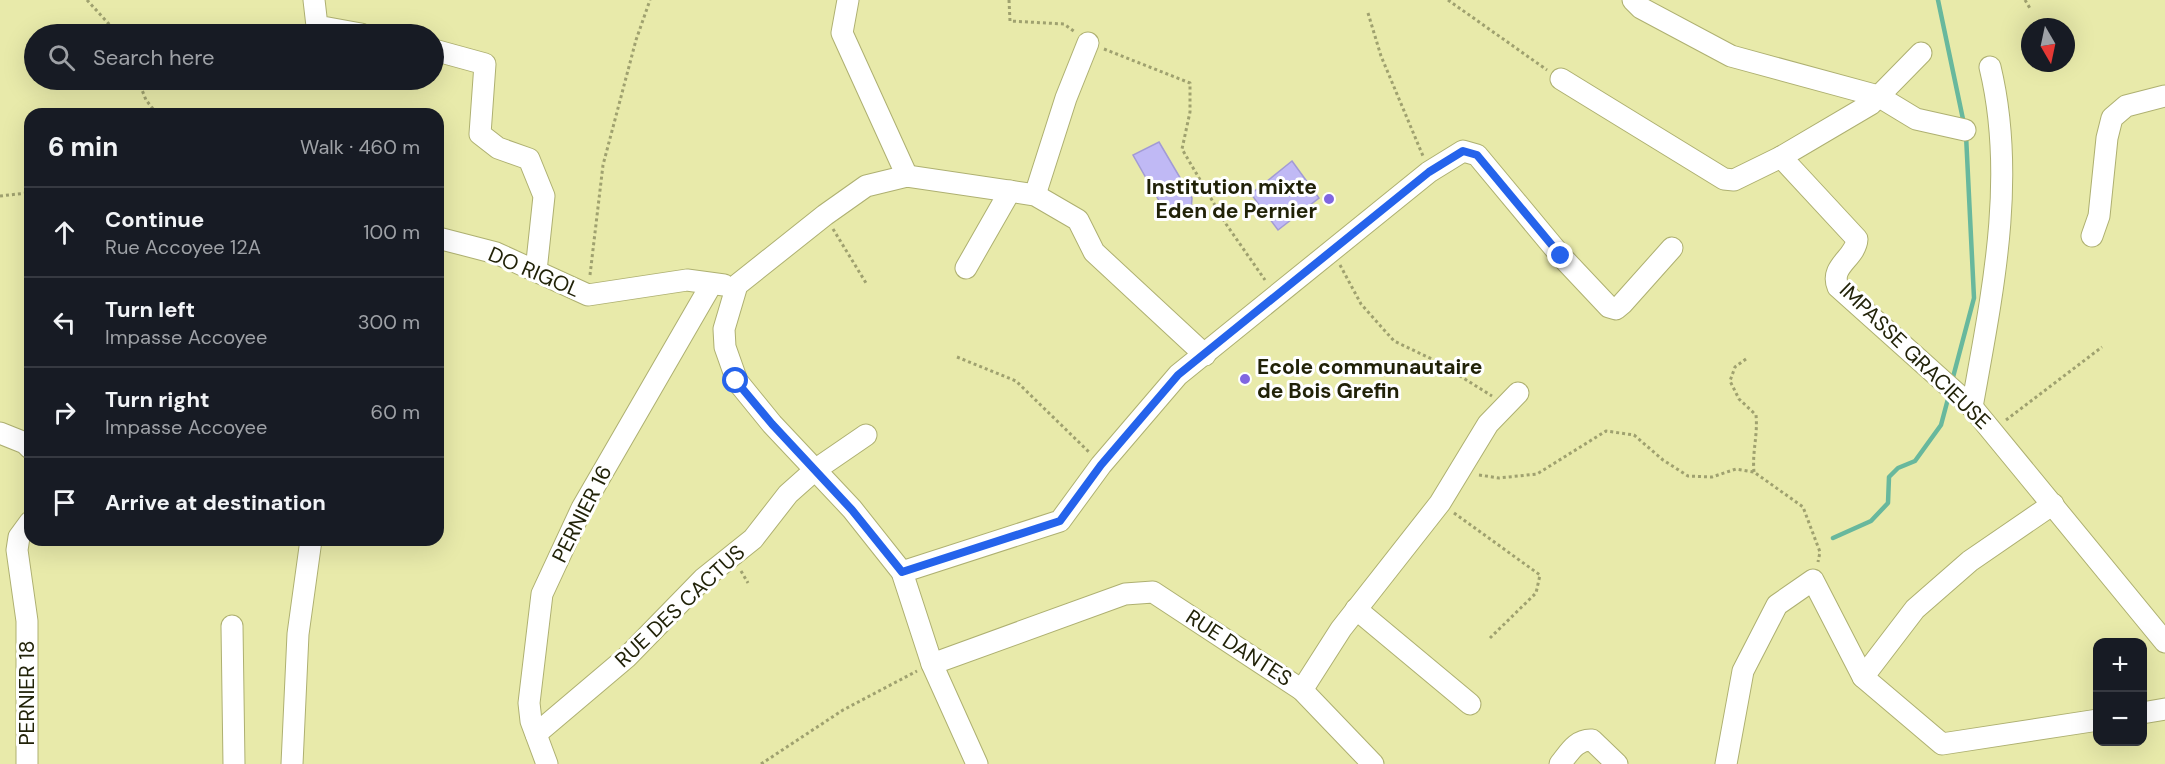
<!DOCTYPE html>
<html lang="en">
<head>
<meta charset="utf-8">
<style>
	:root { --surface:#171b24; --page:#20242c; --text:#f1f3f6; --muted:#9ea1a6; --line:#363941 }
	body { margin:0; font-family:"DM Sans",sans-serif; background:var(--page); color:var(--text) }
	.controls { position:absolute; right:18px; bottom:18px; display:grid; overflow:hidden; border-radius:12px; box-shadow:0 6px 24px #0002 }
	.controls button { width:54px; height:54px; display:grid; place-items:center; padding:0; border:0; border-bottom:2px solid var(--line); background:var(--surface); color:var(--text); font:30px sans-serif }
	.compass { position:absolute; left:2021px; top:18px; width:54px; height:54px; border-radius:50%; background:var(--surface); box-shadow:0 6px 24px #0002; rotate:171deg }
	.stop { position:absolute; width:18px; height:18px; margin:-14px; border:4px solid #2563eb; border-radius:50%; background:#fff }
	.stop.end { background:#2563eb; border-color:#fff; box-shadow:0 2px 6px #0008 }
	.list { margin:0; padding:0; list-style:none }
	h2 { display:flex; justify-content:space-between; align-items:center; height:78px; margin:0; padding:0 24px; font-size:26px }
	h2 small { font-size:20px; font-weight:400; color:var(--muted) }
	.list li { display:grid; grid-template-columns:39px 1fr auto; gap:18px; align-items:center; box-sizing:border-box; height:90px; padding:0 24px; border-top:2px solid var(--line) }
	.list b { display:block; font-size:22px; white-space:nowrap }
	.list p { margin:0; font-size:20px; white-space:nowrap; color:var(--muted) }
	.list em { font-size:20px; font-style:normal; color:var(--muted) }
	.icon { flex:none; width:33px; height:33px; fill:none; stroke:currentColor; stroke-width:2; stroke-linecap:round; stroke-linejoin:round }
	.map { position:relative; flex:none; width:2165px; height:764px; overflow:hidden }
	.search { position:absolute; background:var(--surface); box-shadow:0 6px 24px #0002; left:24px; top:24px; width:420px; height:66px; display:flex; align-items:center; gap:15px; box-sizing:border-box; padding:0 21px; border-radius:33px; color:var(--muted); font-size:22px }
	.panel { position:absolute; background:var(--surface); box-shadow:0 6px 24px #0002; left:24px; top:108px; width:420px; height:438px; border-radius:18px }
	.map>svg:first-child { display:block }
</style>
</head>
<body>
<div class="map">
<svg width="2165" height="764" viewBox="0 0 2165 764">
	<rect width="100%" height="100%" fill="#e8eaaa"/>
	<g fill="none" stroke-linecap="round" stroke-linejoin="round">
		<g stroke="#68b89d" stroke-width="4.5">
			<path d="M1938 0 1964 124"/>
			<path d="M1952 381 1974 298 1966 135"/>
			<path d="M1833 538 1871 521 1888 503 1889 477 1898 468 1915 461 1941 425 1949 395"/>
		</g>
	</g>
	<g fill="#c0b9f5" stroke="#a29bd5" stroke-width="1.5">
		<path d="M1159 142 1192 198 1191 213 1184 219 1177 220 1166 213 1133 155Z"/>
		<path d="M1292 161 1319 198 1278 230 1251 194Z"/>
	</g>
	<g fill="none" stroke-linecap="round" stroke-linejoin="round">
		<defs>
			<g id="minor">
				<path d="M314 0 317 26 361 34"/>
				<path d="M848 0 842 33 907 176"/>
				<path d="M1633 0 1641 8 1731 56 1878 96 1916 119 1965 130"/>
				<path d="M434 50 485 64 480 134 498 148 529 159 544 196 536 271"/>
				<path d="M1561 79 1724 179 1734 180 1781 157 1857 239C1856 258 1829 266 1838 287L1972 407 2165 642"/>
				<path d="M1781 157 1871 104 1921 53"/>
				<path d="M1035 195 1066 98 1088 43"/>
				<path d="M2092 236 2099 216 2107 138 2112 118 2126 106 2165 96"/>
				<path d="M438 238 496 253 588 295 687 280 724 285"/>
				<path d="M966 268 1010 191"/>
				<path d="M1972 407C1992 295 2017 179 1990 67"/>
				<path d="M0 433 25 443 30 448"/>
				<path d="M902 572 1060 521 1101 465 1178 375 1429 172 1463 151 1477 155 1561 256 1609 307 1616 309 1622 304 1672 248"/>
				<path d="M1356 609 1470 704"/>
				<path d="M232 626 234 764"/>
				<path d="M932 664 1125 594 1153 592 1302 690 1341 629 1440 503 1488 424 1518 393"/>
				<path d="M1863 677 1915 609 1970 561 2053 504"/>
				<path d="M1302 690 1373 764"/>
				<path d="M2142 713 2165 709"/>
				<path d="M536 734 627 657 703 579 753 539 788 494 815 470 866 435"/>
				<path d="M27 764V621L17 550 19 537 30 522"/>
				<path d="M292 764 298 634 311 540"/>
				<path d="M547 764 531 721 529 703 542 594 582 508 711 285"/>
				<path d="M977 764 932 664 902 572 852 509 772 424 737 381 725 347 724 329 737 285 825 215 866 186 907 176 1035 195 1078 220 1094 252 1205 355"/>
				<path d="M1560 764C1569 753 1576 739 1592 740L1617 764"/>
				<path d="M1726 764 1743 671 1777 605 1813 580 1863 677 1942 744 2098 720"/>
			</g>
		</defs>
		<use href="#minor" stroke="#aeb071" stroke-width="23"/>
		<g stroke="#9fa16f" stroke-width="3" stroke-dasharray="3 3" stroke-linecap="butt">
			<path d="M87 0 118 34"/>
			<path d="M1009 0 1010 21 1064 24 1075 32"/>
			<path d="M1448 0 1547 70"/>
			<path d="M2025 0 2031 10"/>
			<path d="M1368 13 1381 56 1423 156"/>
			<path d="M1104 49 1190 83V112L1182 149 1226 224 1265 280"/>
			<path d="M138 80 146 100 157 114"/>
			<path d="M0 196 27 193 30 190"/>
			<path d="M833 229 866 283"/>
			<path d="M1340 265 1361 304 1394 341 1436 361 1492 396"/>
			<path d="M590 275 603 165 636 40 650 0"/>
			<path d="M957 357 1016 381 1090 453"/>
			<path d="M1746 359 1735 367 1730 381 1739 399 1756 415C1758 435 1752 452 1754 472"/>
			<path d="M2006 420 2102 347"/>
			<path d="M1479 475 1499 478 1537 474 1606 431 1634 435 1663 460 1688 476 1712 477 1736 469 1754 472 1803 507 1820 552 1818 562"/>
			<path d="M1454 513 1540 575 1536 593 1490 638"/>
			<path d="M741 571 748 583"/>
			<path d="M761 764 843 710 917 671"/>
		</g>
		<use href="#minor" stroke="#fff" stroke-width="21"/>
	</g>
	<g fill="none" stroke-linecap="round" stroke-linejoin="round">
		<path stroke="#2563eb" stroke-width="8" d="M736 381 772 424 852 510 902 572 1060 521 1101 465 1178 375 1429 172 1463 151 1477 155 1561 256"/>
	</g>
	<g fill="#8066e1" stroke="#fff" stroke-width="2">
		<circle cx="1329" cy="199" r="6"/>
		<circle cx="1245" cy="379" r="6"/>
	</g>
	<g text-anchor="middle" stroke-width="6" stroke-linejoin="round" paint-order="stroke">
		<g font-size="21" font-weight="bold" fill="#212208" stroke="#fff" text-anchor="end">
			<text x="1317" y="194">Institution mixte<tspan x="1317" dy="24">Eden de Pernier</tspan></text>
			<text x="1257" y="374" text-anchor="start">Ecole communautaire<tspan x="1257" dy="24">de Bois Grefin</tspan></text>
		</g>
		<g font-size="21" fill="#212208" stroke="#fff">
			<text transform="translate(534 272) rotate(23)" y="7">DO RIGOL</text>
			<text transform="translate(1915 356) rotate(44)" y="7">IMPASSE GRACIEUSE</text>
			<text transform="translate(582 514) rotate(-63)" y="7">PERNIER 16</text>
			<text transform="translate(680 606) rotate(-43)" y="7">RUE DES CACTUS</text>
			<text transform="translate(1239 648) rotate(33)" y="7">RUE DANTES</text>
			<text transform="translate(27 693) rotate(-90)" y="7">PERNIER 18</text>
		</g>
	</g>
</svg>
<div class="controls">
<button>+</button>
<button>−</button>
</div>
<svg class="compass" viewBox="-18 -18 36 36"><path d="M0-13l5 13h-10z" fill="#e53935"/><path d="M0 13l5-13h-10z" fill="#9ea1a6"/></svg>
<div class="stop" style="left:736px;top:381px"></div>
<div class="stop end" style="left:1561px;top:256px"></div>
<div class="search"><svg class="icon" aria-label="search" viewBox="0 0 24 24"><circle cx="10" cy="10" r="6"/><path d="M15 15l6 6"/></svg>Search here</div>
<section class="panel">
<h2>6 min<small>Walk · 460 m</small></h2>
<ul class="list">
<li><svg class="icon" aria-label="ahead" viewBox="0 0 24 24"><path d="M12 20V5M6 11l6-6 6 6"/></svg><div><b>Continue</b><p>Rue Accoyee 12A</p></div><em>100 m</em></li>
<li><svg class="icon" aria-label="left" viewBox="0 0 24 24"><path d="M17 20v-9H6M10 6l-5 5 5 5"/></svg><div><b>Turn left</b><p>Impasse Accoyee</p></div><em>300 m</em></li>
<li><svg class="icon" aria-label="right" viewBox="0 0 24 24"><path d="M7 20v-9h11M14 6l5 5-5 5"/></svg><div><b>Turn right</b><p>Impasse Accoyee</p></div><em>60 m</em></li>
<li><svg class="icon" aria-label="arrive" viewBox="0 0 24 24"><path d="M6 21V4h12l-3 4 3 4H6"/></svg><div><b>Arrive at destination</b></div></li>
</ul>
</section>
</div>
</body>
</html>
